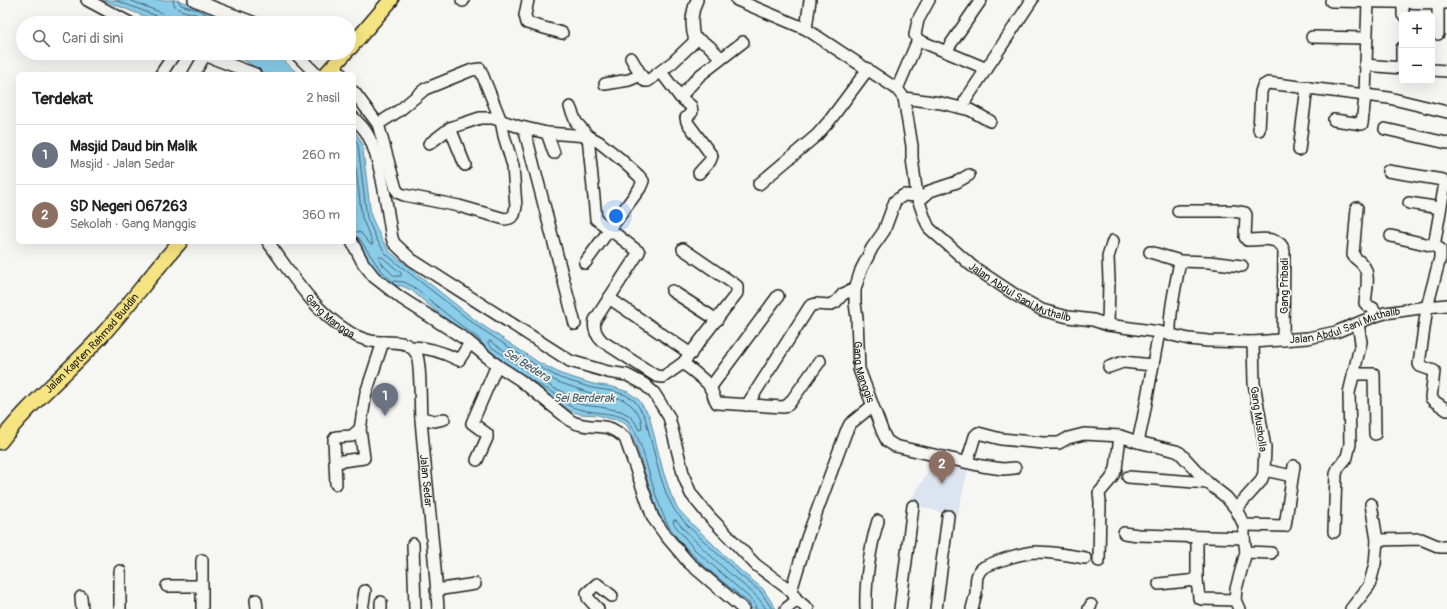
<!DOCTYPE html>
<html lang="id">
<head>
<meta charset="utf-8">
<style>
	:root { --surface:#fff; --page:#f6f6f6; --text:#222; --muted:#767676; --line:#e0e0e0; --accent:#111827 }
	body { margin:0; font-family:Pangolin,sans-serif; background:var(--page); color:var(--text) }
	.controls { position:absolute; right:12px; top:12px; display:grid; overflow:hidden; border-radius:6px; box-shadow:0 4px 16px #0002 }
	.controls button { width:36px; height:36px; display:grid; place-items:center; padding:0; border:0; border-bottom:1px solid var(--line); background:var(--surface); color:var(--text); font:20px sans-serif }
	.you { position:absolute; left:616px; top:216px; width:14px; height:14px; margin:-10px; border:3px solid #fff; border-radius:50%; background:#1a73e8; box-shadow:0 0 0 6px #1a73e833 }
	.badge { display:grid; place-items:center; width:26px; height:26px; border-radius:50%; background:var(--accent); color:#fff; font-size:13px; font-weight:700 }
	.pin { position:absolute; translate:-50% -33px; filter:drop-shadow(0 1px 2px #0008) }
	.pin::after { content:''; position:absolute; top:21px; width:14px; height:12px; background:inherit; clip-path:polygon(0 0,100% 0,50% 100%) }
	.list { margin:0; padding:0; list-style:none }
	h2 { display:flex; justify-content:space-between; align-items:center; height:52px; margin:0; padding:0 16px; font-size:17px }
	h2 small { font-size:13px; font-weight:400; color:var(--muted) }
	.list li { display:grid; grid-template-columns:26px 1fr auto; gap:12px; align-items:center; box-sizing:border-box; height:60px; padding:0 16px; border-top:1px solid var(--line) }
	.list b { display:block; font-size:15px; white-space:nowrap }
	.list p { margin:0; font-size:13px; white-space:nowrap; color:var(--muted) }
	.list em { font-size:13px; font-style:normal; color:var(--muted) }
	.icon { flex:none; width:22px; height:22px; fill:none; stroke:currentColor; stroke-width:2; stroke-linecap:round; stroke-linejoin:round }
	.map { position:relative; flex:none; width:1447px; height:609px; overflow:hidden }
	.search { position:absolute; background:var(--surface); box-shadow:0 4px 16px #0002; left:16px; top:16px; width:340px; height:44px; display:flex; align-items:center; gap:10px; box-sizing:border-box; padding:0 14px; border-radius:22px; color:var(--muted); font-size:15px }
	.panel { position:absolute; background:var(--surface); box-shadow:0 4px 16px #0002; left:16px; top:72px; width:340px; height:172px; border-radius:6px }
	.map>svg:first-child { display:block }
</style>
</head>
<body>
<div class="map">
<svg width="1447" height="609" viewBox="0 0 1447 609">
	<rect width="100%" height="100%" fill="#f6f6f2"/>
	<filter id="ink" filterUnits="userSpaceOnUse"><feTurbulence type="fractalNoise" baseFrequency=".025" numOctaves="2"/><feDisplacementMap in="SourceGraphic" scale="8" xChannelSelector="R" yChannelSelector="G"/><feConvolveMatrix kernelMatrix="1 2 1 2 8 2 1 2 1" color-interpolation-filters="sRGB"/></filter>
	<g filter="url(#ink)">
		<path fill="#dce4ef" d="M936 458 969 465 957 517 909 503Z"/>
		<g fill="#8acdeb" stroke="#5e8698">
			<path d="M103 0H175L200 6 221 18 237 23H162Z"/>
			<path d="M230 53H276L298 74H265L238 56Z"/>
			<path d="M354 130 362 143 371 216 381 238 390 252 479 323 538 362 561 374 593 384 613 387 628 392 638 399 649 415 663 471 671 495 678 509 692 524 742 572 763 589 776 609H749L688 555 663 523 657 510 634 439 628 427 624 422 618 420 611 419 598 415 580 414 566 409 557 399 549 396 482 352 476 341 448 321 411 290 402 286 391 285 376 271 354 238Z"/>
		</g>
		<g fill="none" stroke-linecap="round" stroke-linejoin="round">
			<g stroke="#48636f" stroke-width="1">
				<path d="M115 0 159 17 161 20 162 23"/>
				<path d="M129 0 162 13 166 18 167 23"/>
				<path d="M173 0C174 12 186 11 195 14 201 16 207 20 212 23"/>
				<path d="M178 0 181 5 198 10 224 23"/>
				<path d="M354 138 358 145 367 218 377 240 386 254 399 265 477 326 536 365 560 378 592 388 613 391 626 395 635 401 645 417 659 472 667 496 675 511 689 527 740 575 761 592 772 609"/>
				<path d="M354 152 362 218 373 244H370L361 233 354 231"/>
				<path d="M354 236 359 238 379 268 392 281 404 282 414 287 450 317 478 338 484 346"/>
				<path d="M380 257H382L401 273V276H394L383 265 379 259Z"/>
				<path d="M490 341 533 370 558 382 590 393 611 396 624 400 631 405 638 413 641 419 642 429 639 430 635 422 630 416 621 411 600 407 583 405 570 401 562 391 553 388 543 381 534 376 490 346 488 343Z"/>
				<path d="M529 379C539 385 548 390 558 395 561 397 562 399 564 402 568 406 577 409 583 410 594 413 618 413 627 420 635 427 638 440 642 449 649 472 656 500 666 521 682 552 723 581 750 604L751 609"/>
				<path d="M756 609 755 604 753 601 694 549 673 523 674 520H676C694 541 715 560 736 579 749 590 757 594 766 609"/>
			</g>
			<defs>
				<g id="minor">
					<path d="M87 0 130 23"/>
					<path d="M194 0 255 23"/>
					<path d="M462 0 463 1"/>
					<path d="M528 0 525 15 527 23 562 33"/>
					<path id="s1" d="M737 0 806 29 897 89 904 98 912 146V158L917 196 925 219 929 228 972 266 1017 296 1042 310 1068 317 1093 320 1108 325 1159 332 1189 339 1208 341 1253 342 1308 338 1336 332 1375 316 1385 313 1427 307 1447 305"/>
					<path d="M1331 1 1447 3"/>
					<path d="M1438 3V34"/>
					<path d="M1403 15V2"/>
					<path d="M806 29 810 0"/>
					<path d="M1312 37 1366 38"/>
					<path d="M918 40 987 69"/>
					<path d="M695 41 699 40 709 46 721 58"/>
					<path d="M946 51 981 0"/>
					<path d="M199 53 255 74"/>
					<path d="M295 53 316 74"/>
					<path d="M631 58 641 75"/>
					<path d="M334 65 341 74"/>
					<path d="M1365 65 1402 68"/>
					<path d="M1402 68V48"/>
					<path d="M1432 70 1447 71"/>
					<path d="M661 72 680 97 691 106 692 112 686 118 687 122 712 156 710 161 699 173"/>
					<path d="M161 74 175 53"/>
					<path d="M194 74 205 55"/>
					<path d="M605 84 629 80 641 75 645 81H648L673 62 695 41C691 28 691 13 697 0"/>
					<path d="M897 89 918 40 915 35 918 20 929 0"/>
					<path d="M354 92 378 124 396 189 399 193 404 195 459 206 505 219 510 218 514 215 516 207 513 166 504 136 501 121 480 69 472 70 425 89 400 110 378 124"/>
					<path d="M680 97 699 76 743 42"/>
					<path d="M904 98 941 103 970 110 990 121"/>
					<path d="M965 101 1032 0"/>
					<path d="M570 107 576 122 588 136 599 142 619 158 639 176 643 181 640 188 585 263"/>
					<path d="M354 118C358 123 363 127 366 132 381 155 387 210 392 238L394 243 412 260 570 361 608 372 627 375 644 384 654 393 669 417 684 477 691 494 708 515 756 565 791 591 797 600 808 609"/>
					<path d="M1334 120 1362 124 1365 96 1368 0"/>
					<path d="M450 128 465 165"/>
					<path d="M524 128 575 324"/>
					<path d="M1385 129 1447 143"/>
					<path d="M1259 130 1261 92 1263 86 1268 83 1389 98 1447 112"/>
					<path d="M547 133 554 153"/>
					<path d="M588 136 596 219 639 252 595 320C593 328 596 335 602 341L656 376 663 377 683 363 737 293V286L683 249"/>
					<path d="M429 144 450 128 480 118H493L517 126 547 133 588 136"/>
					<path d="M1299 150 1307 87"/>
					<path d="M1388 171 1443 180 1445 183 1434 246 1440 249V258L1427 307 1419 364 1420 366 1434 371 1431 398 1434 401 1447 410"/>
					<path d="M759 184 817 135 830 120 868 69"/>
					<path id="s2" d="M917 196 904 195 895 201 884 231 872 248 861 270 855 289V303L857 318 859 369 883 433 887 441 895 446 982 466 1003 469 1015 468"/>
					<path d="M919 201 930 191 957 182 969 175"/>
					<path d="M1409 203 1440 208"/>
					<path d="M1357 208 1353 255C1355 259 1359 260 1362 264 1371 273 1366 291 1365 303L1368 306 1373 308 1375 316"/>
					<path d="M1178 211H1233L1245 213 1246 215 1245 237 1247 240C1259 240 1280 235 1284 251L1283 340"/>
					<path d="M1391 236 1434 246"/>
					<path id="s3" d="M268 242C291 273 313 310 346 330 353 335 362 339 371 341 386 344 406 337 416 353 421 361 420 407 421 419 426 482 434 545 438 609"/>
					<path d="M352 242 363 263 374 277 401 298 465 339 497 365 520 380 571 421C583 428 596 425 609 428 615 430 620 434 625 438L653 518 666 536 688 562 743 609"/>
					<path d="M1150 252 1180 261"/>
					<path d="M672 291 717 320"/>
					<path d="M609 298 691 354"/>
					<path d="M1108 325 1109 280 1108 257 1113 241"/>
					<path d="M1170 335C1169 310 1176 285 1180 261L1209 262 1242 266"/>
					<path d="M410 347C426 347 445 353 459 360L470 343"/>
					<path d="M683 363C690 369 707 381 711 388 713 394 713 397 717 403L784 407 789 404 820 361"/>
					<path d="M1109 367 1123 362 1152 365"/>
					<path d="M1353 374H1374L1375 434"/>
					<path d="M710 388 778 296"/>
					<path d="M747 405 810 306 816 304 829 305 836 302 843 294 855 289"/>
					<path d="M421 418 435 421 444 419"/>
					<path d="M1138 442 1143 419 1159 332"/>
					<path d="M477 460 487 438V434L472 423 497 365"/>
					<path d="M335 462 364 458 360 429"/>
					<path d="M967 462 975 436 978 433 1001 439 1043 443H1059L1068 438 1084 434 1120 436 1138 442 1176 451 1180 453 1208 483 1226 497 1236 509 1244 525V538L1138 535 1124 533"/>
					<path d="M1264 470 1292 476"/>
					<path d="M1128 477 1208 483"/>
					<path d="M336 484 334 440 336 437 352 436 360 429 366 393 383 342"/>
					<path d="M1236 509 1261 481 1264 473 1265 448 1254 383 1253 342"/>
					<path d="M1244 525 1285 526 1294 466"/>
					<path d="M1334 532 1336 474 1338 468 1347 457 1350 444 1349 393 1361 342 1358 324"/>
					<path d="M1197 538V580L1199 598 1202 599 1235 600"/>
					<path d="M1377 540 1421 539 1440 547H1447"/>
					<path d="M413 544 415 609"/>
					<path d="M1246 552 1271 553"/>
					<path d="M1099 561 1100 502 1099 493 1111 479 1116 469 1120 436"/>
					<path d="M120 571V609"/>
					<path d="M1159 584 1197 580"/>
					<path d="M167 586H201"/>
					<path d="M436 590 475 584"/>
					<path d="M791 591 807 538 846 432 850 424 872 406"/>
					<path d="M81 597 82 609"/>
					<path d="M256 600 257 609"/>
					<path d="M202 609V560"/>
					<path d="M362 609 365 591"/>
					<path d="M381 609V602"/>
					<path d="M598 609 588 598 587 593 597 584 612 596"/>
					<path d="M786 609 797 600"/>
					<path d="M866 609C865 583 870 546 878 521"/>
					<path d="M900 609 913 506"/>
					<path d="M936 609 948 516"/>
					<path d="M972 609C973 604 975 598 976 593 977 583 974 574 984 567 997 561 1021 553 1035 552 1052 552 1069 555 1085 558"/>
					<path d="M1089 609 1091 605"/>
					<path d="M1239 609 1235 600 1236 589 1246 552 1244 538"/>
					<path d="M1351 609 1369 586 1375 564 1377 540 1371 504"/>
				</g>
				<g id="major">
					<path d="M349 49 391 0"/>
					<path d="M326 74 345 53"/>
					<path id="s4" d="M0 442C30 402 70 371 103 334 130 304 153 272 180 242"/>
				</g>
			</defs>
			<use href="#minor" stroke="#1c1c1c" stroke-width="14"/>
			<use href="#major" stroke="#1c1c1c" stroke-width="17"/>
			<use href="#minor" stroke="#f6f6f2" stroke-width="11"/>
			<use href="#major" stroke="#f6e381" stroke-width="14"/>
		</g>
	</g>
	<g text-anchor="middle" stroke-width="3.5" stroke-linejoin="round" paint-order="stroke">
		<g font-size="11" fill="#1c1c1c" stroke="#f6f6f2">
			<text transform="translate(1284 286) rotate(-90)" y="4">Gang Pribadi</text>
			<text dy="4" stroke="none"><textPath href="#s1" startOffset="441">Jalan Abdul Sani Muthalib</textPath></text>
			<text dy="4" stroke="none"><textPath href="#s3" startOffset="97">Gang Mangga</textPath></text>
			<text dy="4" stroke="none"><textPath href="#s1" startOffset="777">Jalan Abdul Sani Muthalib</textPath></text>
			<text dy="4" stroke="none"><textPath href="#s4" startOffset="135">Jalan Kapten Rahmad Buddin</textPath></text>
			<text dy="4" stroke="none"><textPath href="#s2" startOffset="205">Gang Manggis</textPath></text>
			<text transform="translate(1259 419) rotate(82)" y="4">Gang Musholla</text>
			<text dy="4" stroke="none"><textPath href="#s3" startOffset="323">Jalan Sedar</textPath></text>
		</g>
		<g font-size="12" font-style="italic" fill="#425a64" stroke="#f6f6f2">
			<text transform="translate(527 365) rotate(32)" y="4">Sei Bedera</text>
			<text x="584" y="402">Sei Berderak</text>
		</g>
	</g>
</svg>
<div class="controls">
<button>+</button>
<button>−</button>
</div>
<div class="you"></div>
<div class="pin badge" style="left:385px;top:416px;background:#6b7280">1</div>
<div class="pin badge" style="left:942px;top:484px;background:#8d6e63">2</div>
<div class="search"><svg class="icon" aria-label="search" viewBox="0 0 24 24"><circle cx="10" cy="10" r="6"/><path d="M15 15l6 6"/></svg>Cari di sini</div>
<section class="panel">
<h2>Terdekat<small>2 hasil</small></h2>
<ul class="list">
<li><span class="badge" style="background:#6b7280">1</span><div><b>Masjid Daud bin Malik</b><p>Masjid · Jalan Sedar</p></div><em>260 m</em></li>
<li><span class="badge" style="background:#8d6e63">2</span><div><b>SD Negeri 067263</b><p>Sekolah · Gang Manggis</p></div><em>360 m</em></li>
</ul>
</section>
</div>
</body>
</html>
